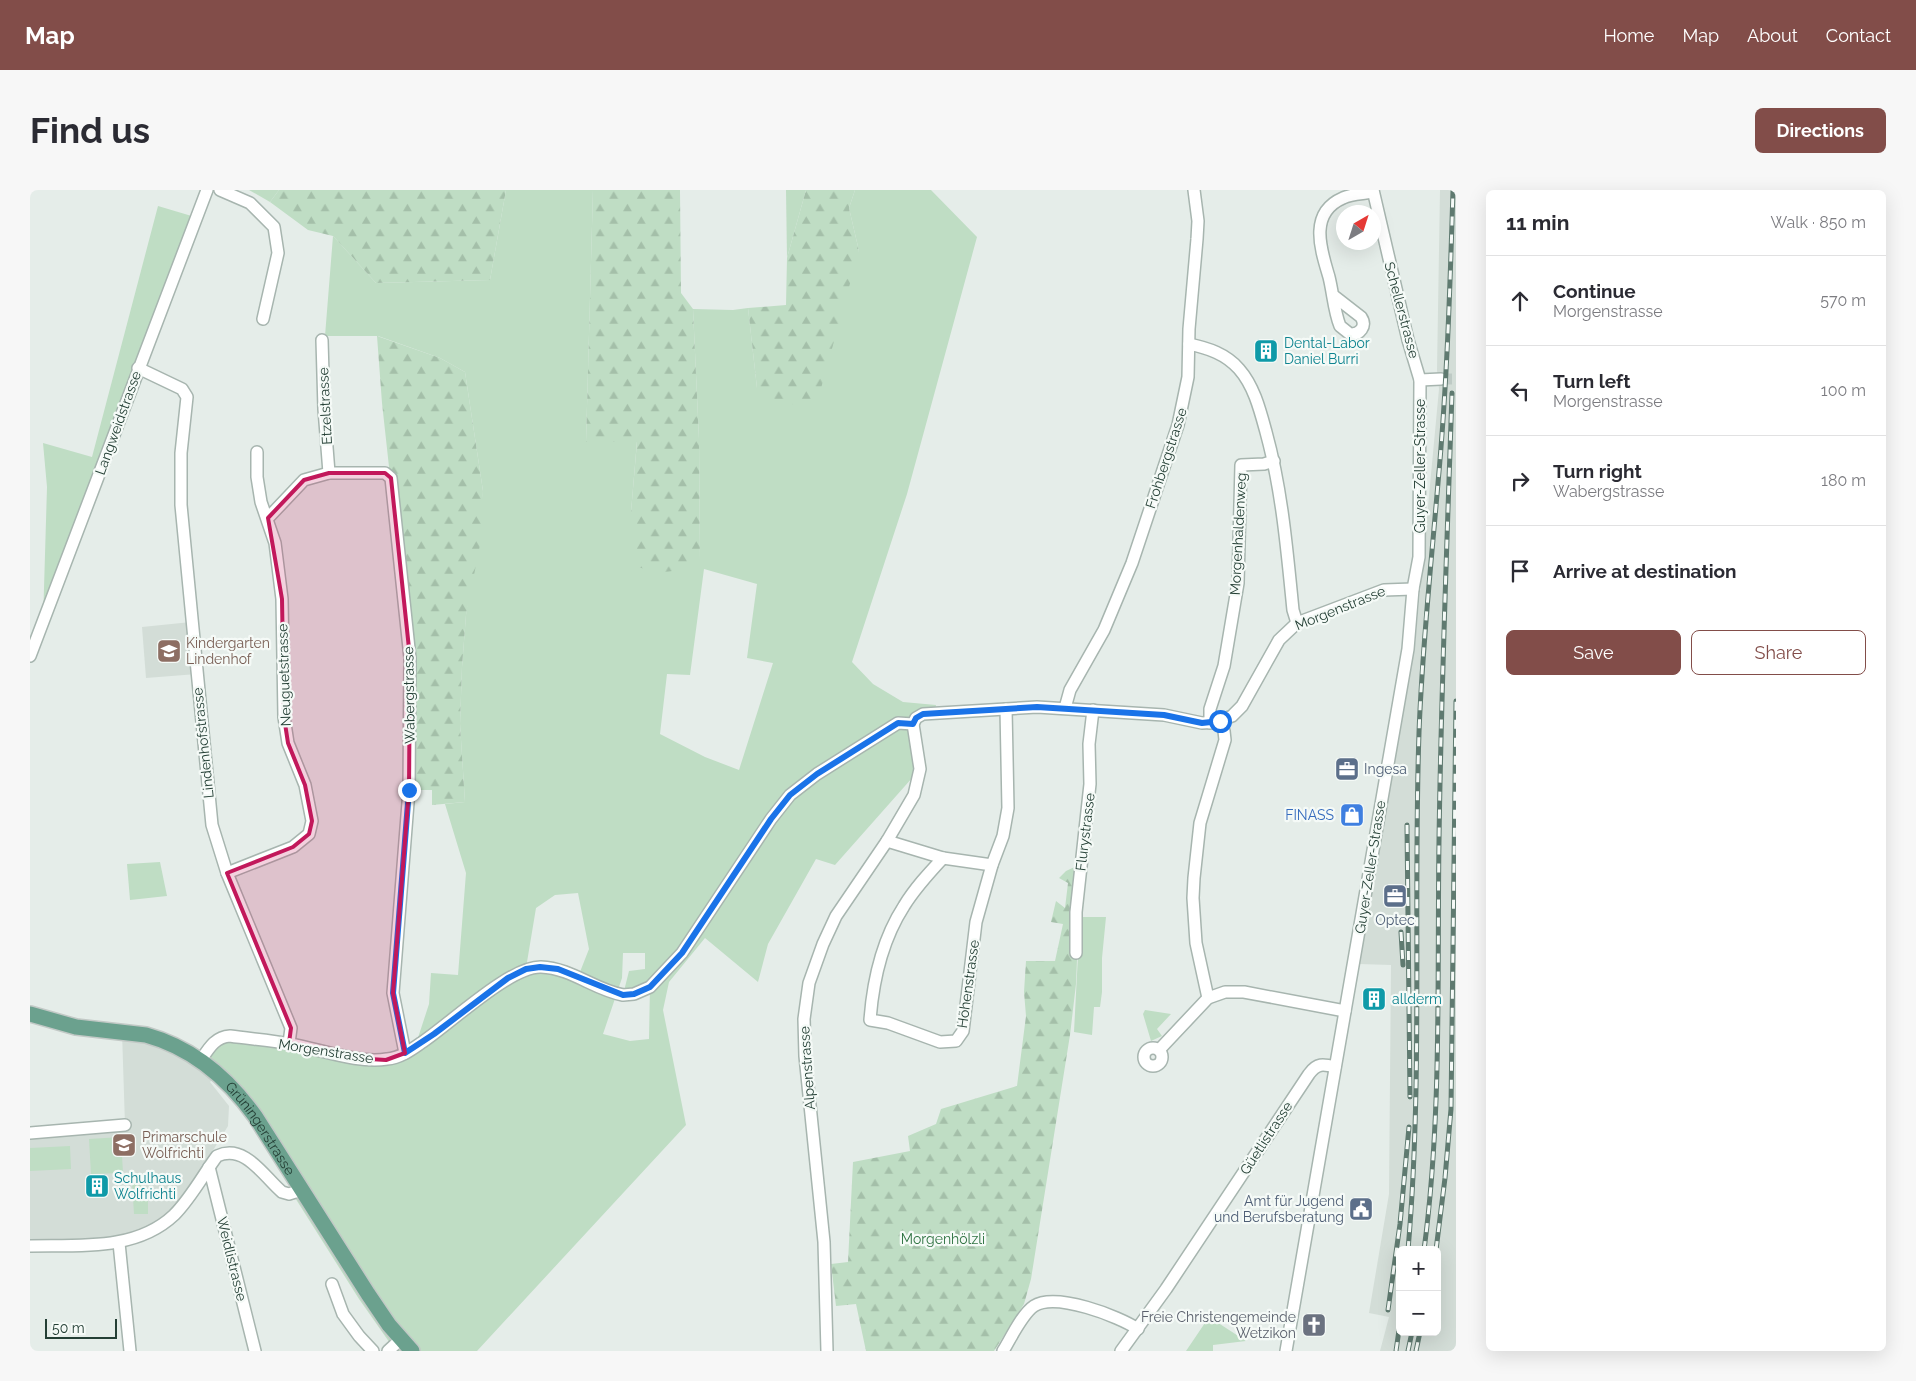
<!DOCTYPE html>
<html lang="en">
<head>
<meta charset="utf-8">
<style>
	:root { --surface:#fff; --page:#f7f7f7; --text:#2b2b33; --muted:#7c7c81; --line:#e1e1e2; --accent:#824d49 }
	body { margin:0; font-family:Raleway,sans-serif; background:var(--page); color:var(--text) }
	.controls { position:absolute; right:15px; bottom:15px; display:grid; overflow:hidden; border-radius:8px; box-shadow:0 5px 20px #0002 }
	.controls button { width:45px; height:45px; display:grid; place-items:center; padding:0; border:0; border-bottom:1px solid var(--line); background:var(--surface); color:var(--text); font:25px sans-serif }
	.compass { position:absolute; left:1306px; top:15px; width:45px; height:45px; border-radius:50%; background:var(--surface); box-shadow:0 5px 20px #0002; rotate:39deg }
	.scale { position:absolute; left:15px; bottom:12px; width:72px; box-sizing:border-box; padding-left:5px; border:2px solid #243f35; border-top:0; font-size:14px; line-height:18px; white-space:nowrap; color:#243f35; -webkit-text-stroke:4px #f5faf7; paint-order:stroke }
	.stop { position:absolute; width:15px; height:15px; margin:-11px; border:4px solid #1a73e8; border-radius:50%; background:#fff }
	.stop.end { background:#1a73e8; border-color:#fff; box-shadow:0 1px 5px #0008 }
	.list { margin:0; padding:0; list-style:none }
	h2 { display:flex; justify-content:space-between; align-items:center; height:65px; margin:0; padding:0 20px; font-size:21px }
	h2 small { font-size:16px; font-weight:400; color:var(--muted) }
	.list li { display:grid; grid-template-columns:32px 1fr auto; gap:15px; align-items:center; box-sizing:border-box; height:90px; padding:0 20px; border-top:1px solid var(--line) }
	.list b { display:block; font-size:19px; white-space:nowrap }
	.list p { margin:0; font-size:16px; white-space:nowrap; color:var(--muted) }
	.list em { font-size:16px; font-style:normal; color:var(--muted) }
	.actions { display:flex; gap:10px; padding:15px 20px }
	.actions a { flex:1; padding:11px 0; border:1px solid var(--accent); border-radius:8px; text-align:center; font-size:18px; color:var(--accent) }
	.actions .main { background:var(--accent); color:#fff }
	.icon { flex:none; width:28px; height:28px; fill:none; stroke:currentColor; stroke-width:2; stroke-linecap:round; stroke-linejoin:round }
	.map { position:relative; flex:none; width:1426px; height:1161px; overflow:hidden; border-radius:8px }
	header { display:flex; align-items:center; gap:30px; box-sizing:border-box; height:70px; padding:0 25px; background:var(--accent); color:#fff }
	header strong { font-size:24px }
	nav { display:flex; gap:28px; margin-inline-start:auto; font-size:18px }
	.intro { display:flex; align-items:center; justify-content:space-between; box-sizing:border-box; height:120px; padding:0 30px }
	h1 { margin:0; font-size:35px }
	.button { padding:12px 22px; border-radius:8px; background:var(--accent); color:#fff; font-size:18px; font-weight:700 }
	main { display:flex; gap:30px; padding:0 30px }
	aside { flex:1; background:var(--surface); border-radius:8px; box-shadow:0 5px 20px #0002 }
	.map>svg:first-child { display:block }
</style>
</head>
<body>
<header>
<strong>Map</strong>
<nav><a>Home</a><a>Map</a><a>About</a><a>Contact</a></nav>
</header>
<div class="intro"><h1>Find us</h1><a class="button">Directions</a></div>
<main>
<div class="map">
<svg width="1426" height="1161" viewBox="0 0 1426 1161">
	<defs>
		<pattern id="forest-firs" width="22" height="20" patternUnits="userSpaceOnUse" patternTransform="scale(1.25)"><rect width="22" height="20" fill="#bfddc4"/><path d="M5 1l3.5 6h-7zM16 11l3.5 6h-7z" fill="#a4bfa9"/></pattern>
	</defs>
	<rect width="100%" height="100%" fill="#e5ede9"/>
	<g fill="#d3ddd7" fill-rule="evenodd">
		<path d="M1410 0H1426V1161H1350L1359 1127 1339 1123 1359 1004 1361 775 1329 774 1385 455 1409 199 1407 180ZM1370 1060H1407V1142H1370Z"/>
		<path d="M161 432 167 484 116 488 112 437Z"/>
		<path d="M92 842 116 845 188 883 180 892 199 916 198 936 182 962 179 977 150 1018 101 1050 0 1057V943L95 935Z"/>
	</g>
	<g fill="#bfddc4" fill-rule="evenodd">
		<path d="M219 0H249L240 12Z"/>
		<path d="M476 0H563L556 252 607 251 601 322 670 371 669 249 663 119 703 120 718 118 727 198 829 61 819 18 825 0H901L947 47 877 304 822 472 843 494 873 512 906 515 904 524 886 528 890 579 805 675 786 669 738 754 728 792 675 748 639 792 633 820 656 935 447 1161H358L362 1156 329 1109 262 1003 272 1000 254 972 171 870 192 847 356 870 385 857 399 814 401 783 428 785 436 683 415 614 435 612 430 534 432 477 436 425 453 301 435 182 410 168 348 146H295L303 46 346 93 460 90ZM674 379 727 394 717 468 743 473 709 580 675 567 630 544 637 484 660 485ZM548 703 559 759 548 787 496 778 506 718 525 705ZM593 763H615V779L599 781 593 805 620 797 619 849 600 851 573 844 592 788Z"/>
		<path d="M756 0H776L757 68Z"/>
		<path d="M128 16 165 27 13 432 17 297 13 253 62 267Z"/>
		<path d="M130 672 137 706 100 710 97 674Z"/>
		<path d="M1050 727H1076L1072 768V802L1070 817H1064L1062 845 1044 842Z"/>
		<path d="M1115 820 1141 824 1127 839 1132 846 1121 851 1113 824Z"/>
		<path d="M91 947 93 983 61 984 59 949Z"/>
		<path d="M40 956 41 979 0 981V958Z"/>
		<path d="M102 992H111L112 1009H118V1024H104Z"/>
		<path d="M1179 1127 1216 1151 1183 1155V1161H1156Z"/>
	</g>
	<g fill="url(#forest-firs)">
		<path d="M249 0H476L460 90 346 93 303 46 278 40 240 12Z"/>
		<path d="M563 0H650L651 103 663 119 669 249 670 371C642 384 636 384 607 377L601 322 607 252H556Z"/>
		<path d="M776 0H825L819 18 829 61 790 202 772 215 751 213 727 198 718 118 756 115 757 68Z"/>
		<path d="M347 146 410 168 435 182 453 301 450 355 436 425 432 477 430 534 435 612 402 615V600H379L380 468 352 213Z"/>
		<path d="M1051 674 1046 794 1040 845 1001 1089 994 1114 964 1161H836L826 1114 806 1116 801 1074 818 1072 823 972 880 961 878 946 906 934 911 919 987 896 996 826 994 802 996 771H1025L1033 734 1021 732 1026 711 1035 718 1038 693 1029 688 1036 681Z"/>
	</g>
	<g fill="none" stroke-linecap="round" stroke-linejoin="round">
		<path stroke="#becac5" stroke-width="11" stroke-dasharray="11 5.5" stroke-linecap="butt" d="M1411 189H1426"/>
		<defs>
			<g id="minor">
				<path d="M190 0 220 13 244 37 248 63 233 129"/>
				<path d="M1304 106 1331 127C1337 136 1330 145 1320 144L1310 136C1304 121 1303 103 1299 87 1291 60 1278 23 1313 8 1321 4 1334 4 1343 2"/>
				<path d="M292 150 294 219 299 283"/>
				<path d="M1159 154C1178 158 1196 164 1209 179 1224 196 1230 220 1236 242 1252 300 1257 360 1263 420L1267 433"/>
				<path d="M108 178 152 199 157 207 151 263V315L182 635 197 683 261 838 259 853"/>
				<path d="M1390 190 1411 189"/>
				<path d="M238 328 274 290 299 283H355L361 288 380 468 379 600 363 803 375 863"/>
				<path d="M0 466 177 0"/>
				<path d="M1035 518 1040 500 1074 440 1102 373 1148 235 1158 187 1159 139 1167 49 1168 31 1164 0"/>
				<path d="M1180 533V519L1194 476 1208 393 1211 275 1234 274 1244 271"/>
				<path d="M883 534 886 528 893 524 1007 517 1134 525 1172 533 1187 532 1202 526 1212 516 1249 450 1267 433 1354 400 1383 399"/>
				<path d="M857 651 913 668 962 675"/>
				<path d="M913 668C899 683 885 698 874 716 852 750 843 790 840 830L858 833 910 852 926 851 933 841 946 732 962 675 973 646 978 618 976 519"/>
				<path d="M197 683 263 657 279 644 282 631 275 595 258 553 254 527 252 409 245 353 231 312 227 287V262"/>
				<path d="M1046 763V722L1060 594 1059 554 1063 520"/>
				<path d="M1178 808 1166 753 1163 708 1164 688 1170 633 1195 550 1194 541 1190 531"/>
				<circle cx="1123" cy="867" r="9"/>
				<path d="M1129 860 1178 808 1195 802H1214L1315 821"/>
				<path d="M171 870C179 858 185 847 200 846 220 849 241 850 260 854 290 859 328 874 357 869 370 868 381 860 391 853 420 834 480 776 511 777 541 778 565 800 593 805L604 804 620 797 652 763 741 629 760 605 787 584 868 533 883 534"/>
				<path d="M0 943 95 935"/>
				<path d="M179 977 225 1161"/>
				<path d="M89 1053 100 1161"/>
				<path d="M0 1056C49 1055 106 1061 144 1025 161 1008 173 985 187 966 215 953 234 987 252 1002L259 1004 272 1000"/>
				<path d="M302 1094 313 1124 329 1146 343 1161"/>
				<path d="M358 1161 371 1149"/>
				<path d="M797 1161 794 1052 775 866 774 829 779 793 793 754 806 726 857 651 884 605 890 579 883 534"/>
				<path d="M973 1161C981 1148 992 1124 1004 1116 1026 1102 1088 1126 1108 1139"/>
				<path d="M1091 1161 1136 1099 1279 884C1287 873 1293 874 1305 877"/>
				<path d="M1256 1161 1378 459 1383 399 1389 367 1390 190 1378 150 1343 0"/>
			</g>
			<g id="major">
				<path id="s1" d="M0 824 46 837 116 845C163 858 197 887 225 926L338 1104 359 1135 382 1161"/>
			</g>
		</defs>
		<use href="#minor" stroke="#a7b5af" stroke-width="14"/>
		<use href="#major" stroke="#c2c9c6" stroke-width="18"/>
		<use href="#minor" stroke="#fff" stroke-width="11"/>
		<use href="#major" stroke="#6ba18e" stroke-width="15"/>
		<defs>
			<g id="rail">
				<path d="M1377 635 1380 907"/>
				<path d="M1371 742 1373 775"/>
				<path d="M1378 1060C1393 888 1383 715 1389 543 1392 459 1401 376 1408 293 1417 195 1420 98 1423 0"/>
				<path d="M1394 1060C1412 925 1407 787 1409 651 1411 502 1417 352 1422 203"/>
				<path d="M1406 1060 1415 988 1421 919 1426 511"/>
				<path d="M1358 1120 1370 1034 1379 937"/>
				<path d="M1366 1161 1370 1133"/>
				<path d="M1378 1161 1382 1142"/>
				<path d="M1386 1161 1390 1142"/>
			</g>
		</defs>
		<use href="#rail" stroke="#5f7a70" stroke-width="5"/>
		<use href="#rail" stroke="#f5faf7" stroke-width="3" stroke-dasharray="9" stroke-linecap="butt"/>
	</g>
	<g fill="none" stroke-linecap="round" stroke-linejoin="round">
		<path stroke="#1a73e8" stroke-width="6" d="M379 600 363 803 375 863 404 844 478 788 496 779 510 777 528 779 593 805 604 804 620 797 652 763 741 629 760 605 787 584 868 533 883 534 886 528 893 524 1007 517 1134 525 1172 533 1190 531"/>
	</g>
	<path fill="#c2185b" fill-opacity="0.2" stroke="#c2185b" stroke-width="4" stroke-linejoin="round" d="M299 283H355L361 288 380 468 379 600 363 803 375 863 356 870 323 868 259 853 261 838 197 683 263 657 279 644 282 631 275 595 258 553 254 527 252 409 238 328 274 290Z"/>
	<defs>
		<symbol id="building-square" viewBox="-11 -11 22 22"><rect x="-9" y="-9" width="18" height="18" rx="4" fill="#0f9aa8" stroke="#f5faf7"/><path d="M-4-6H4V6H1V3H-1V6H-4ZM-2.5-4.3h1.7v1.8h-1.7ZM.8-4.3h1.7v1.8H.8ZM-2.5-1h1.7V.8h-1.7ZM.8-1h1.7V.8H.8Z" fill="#fff"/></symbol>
		<symbol id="school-square" viewBox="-11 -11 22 22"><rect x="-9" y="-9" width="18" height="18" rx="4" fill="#8d6e63" stroke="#f5faf7"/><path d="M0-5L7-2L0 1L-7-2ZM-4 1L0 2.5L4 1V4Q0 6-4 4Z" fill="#fff"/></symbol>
		<symbol id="office-square" viewBox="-11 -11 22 22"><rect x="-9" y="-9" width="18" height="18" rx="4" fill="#5c6f8a" stroke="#f5faf7"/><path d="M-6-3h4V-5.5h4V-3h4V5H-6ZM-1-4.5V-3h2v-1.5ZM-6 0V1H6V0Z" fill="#fff"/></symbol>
		<symbol id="shop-square" viewBox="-11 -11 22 22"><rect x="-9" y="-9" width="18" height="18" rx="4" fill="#3f7fe0" stroke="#f5faf7"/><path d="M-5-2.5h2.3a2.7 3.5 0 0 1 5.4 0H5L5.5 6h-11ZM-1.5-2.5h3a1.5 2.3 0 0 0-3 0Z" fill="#fff"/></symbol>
		<symbol id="civic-square" viewBox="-11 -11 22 22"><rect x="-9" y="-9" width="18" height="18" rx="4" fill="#5c6f8a" stroke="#f5faf7"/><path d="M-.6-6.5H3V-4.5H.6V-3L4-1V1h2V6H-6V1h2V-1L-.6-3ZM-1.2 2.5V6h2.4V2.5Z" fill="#fff"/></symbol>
		<symbol id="church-square" viewBox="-11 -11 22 22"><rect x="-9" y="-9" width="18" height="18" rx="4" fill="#6b7280" stroke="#f5faf7"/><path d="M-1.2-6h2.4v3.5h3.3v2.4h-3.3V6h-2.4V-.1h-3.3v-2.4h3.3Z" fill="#fff"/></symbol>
	</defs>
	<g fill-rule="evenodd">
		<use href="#building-square" x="1222" y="147" width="28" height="28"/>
		<use href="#school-square" x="125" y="447" width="28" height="28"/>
		<use href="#office-square" x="1303" y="565" width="28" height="28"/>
		<use href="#shop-square" x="1308" y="611" width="28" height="28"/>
		<use href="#office-square" x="1351" y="692" width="28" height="28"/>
		<use href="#building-square" x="1330" y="795" width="28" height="28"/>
		<use href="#school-square" x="80" y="941" width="28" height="28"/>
		<use href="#building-square" x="53" y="982" width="28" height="28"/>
		<use href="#civic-square" x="1317" y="1005" width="28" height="28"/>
		<use href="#church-square" x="1270" y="1121" width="28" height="28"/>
	</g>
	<g text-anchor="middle" stroke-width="4.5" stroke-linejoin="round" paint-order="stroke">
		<g font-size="14" fill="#243f35" stroke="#f5faf7">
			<text transform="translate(1372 120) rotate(75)" y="5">Schellerstrasse</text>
			<text transform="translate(295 216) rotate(-93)" y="5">Etzelstrasse</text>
			<text transform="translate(88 233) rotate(-70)" y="5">Langweidstrasse</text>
			<text transform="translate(1136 268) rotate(-72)" y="5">Frohbergstrasse</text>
			<text transform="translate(1390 276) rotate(-90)" y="5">Guyer-Zeller-Strasse</text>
			<text transform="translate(1208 344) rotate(-87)" y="5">Morgenhaldenweg</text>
			<text transform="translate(1310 418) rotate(-22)" y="5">Morgenstrasse</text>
			<text transform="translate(254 485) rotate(-92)" y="5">Neuguetstrasse</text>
			<text transform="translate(379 505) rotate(-91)" y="5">Wabergstrasse</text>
			<text transform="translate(173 553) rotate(-96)" y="5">Lindenhofstrasse</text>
			<text transform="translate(1055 642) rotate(-83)" y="5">Flurystrasse</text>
			<text transform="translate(1340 677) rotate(-81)" y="5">Guyer-Zeller-Strasse</text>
			<text transform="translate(938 794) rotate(-82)" y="5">Höhenstrasse</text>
			<text transform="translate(296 861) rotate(9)" y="5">Morgenstrasse</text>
			<text transform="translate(777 878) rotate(-94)" y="5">Alpenstrasse</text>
			<text dy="5" stroke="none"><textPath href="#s1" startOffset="270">Grüningerstrasse</textPath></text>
			<text transform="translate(1236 948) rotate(-57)" y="5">Güetlistrasse</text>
			<text transform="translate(202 1069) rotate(76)" y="5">Weidlistrasse</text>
		</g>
		<g font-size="14" fill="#0d838f" stroke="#f5faf7" text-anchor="start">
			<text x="1254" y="158">Dental-Labor<tspan x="1254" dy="16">Daniel Burri</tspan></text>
			<text x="1362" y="814">allderm</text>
			<text x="84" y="993">Schulhaus<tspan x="84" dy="16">Wolfrichti</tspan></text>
		</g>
		<g font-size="14" fill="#785e54" stroke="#f5faf7" text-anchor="start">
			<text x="156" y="458">Kindergarten<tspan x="156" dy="16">Lindenhof</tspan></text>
			<text x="112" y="952">Primarschule<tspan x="112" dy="16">Wolfrichti</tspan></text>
		</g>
		<g font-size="14" fill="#4e5e75" stroke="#f5faf7" text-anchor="start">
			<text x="1334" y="584">Ingesa</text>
			<text x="1365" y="735" text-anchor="middle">Optec</text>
			<text x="1314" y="1016" text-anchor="end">Amt für Jugend<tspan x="1314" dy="16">und Berufsberatung</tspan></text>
		</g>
		<g font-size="14" fill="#366cbe" stroke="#f5faf7" text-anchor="end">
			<text x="1304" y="630">FINASS</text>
		</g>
		<g font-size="14" fill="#307443" stroke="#f5faf7">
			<text x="913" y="1054">Morgenhölzli</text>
		</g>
		<g font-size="14" fill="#5b616d" stroke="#f5faf7" text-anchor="end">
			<text x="1266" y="1132">Freie Christengemeinde<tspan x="1266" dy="16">Wetzikon</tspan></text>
		</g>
	</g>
</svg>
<div class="controls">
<button>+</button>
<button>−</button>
</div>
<svg class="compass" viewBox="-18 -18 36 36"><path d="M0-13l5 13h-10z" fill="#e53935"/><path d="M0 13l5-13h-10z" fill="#7c7c81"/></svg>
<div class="scale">50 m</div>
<div class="stop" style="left:1190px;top:531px"></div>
<div class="stop end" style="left:379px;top:600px"></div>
</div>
<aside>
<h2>11 min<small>Walk · 850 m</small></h2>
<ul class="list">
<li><svg class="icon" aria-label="ahead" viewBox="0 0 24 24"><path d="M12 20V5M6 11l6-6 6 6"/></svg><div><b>Continue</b><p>Morgenstrasse</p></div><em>570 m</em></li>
<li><svg class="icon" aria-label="left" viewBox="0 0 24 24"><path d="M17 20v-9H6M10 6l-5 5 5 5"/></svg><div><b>Turn left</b><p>Morgenstrasse</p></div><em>100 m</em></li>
<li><svg class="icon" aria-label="right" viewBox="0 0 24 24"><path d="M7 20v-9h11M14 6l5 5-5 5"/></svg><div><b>Turn right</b><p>Wabergstrasse</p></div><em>180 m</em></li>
<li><svg class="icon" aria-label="arrive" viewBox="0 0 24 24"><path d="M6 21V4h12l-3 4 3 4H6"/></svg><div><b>Arrive at destination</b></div></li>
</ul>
<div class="actions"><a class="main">Save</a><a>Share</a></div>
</aside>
</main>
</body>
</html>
